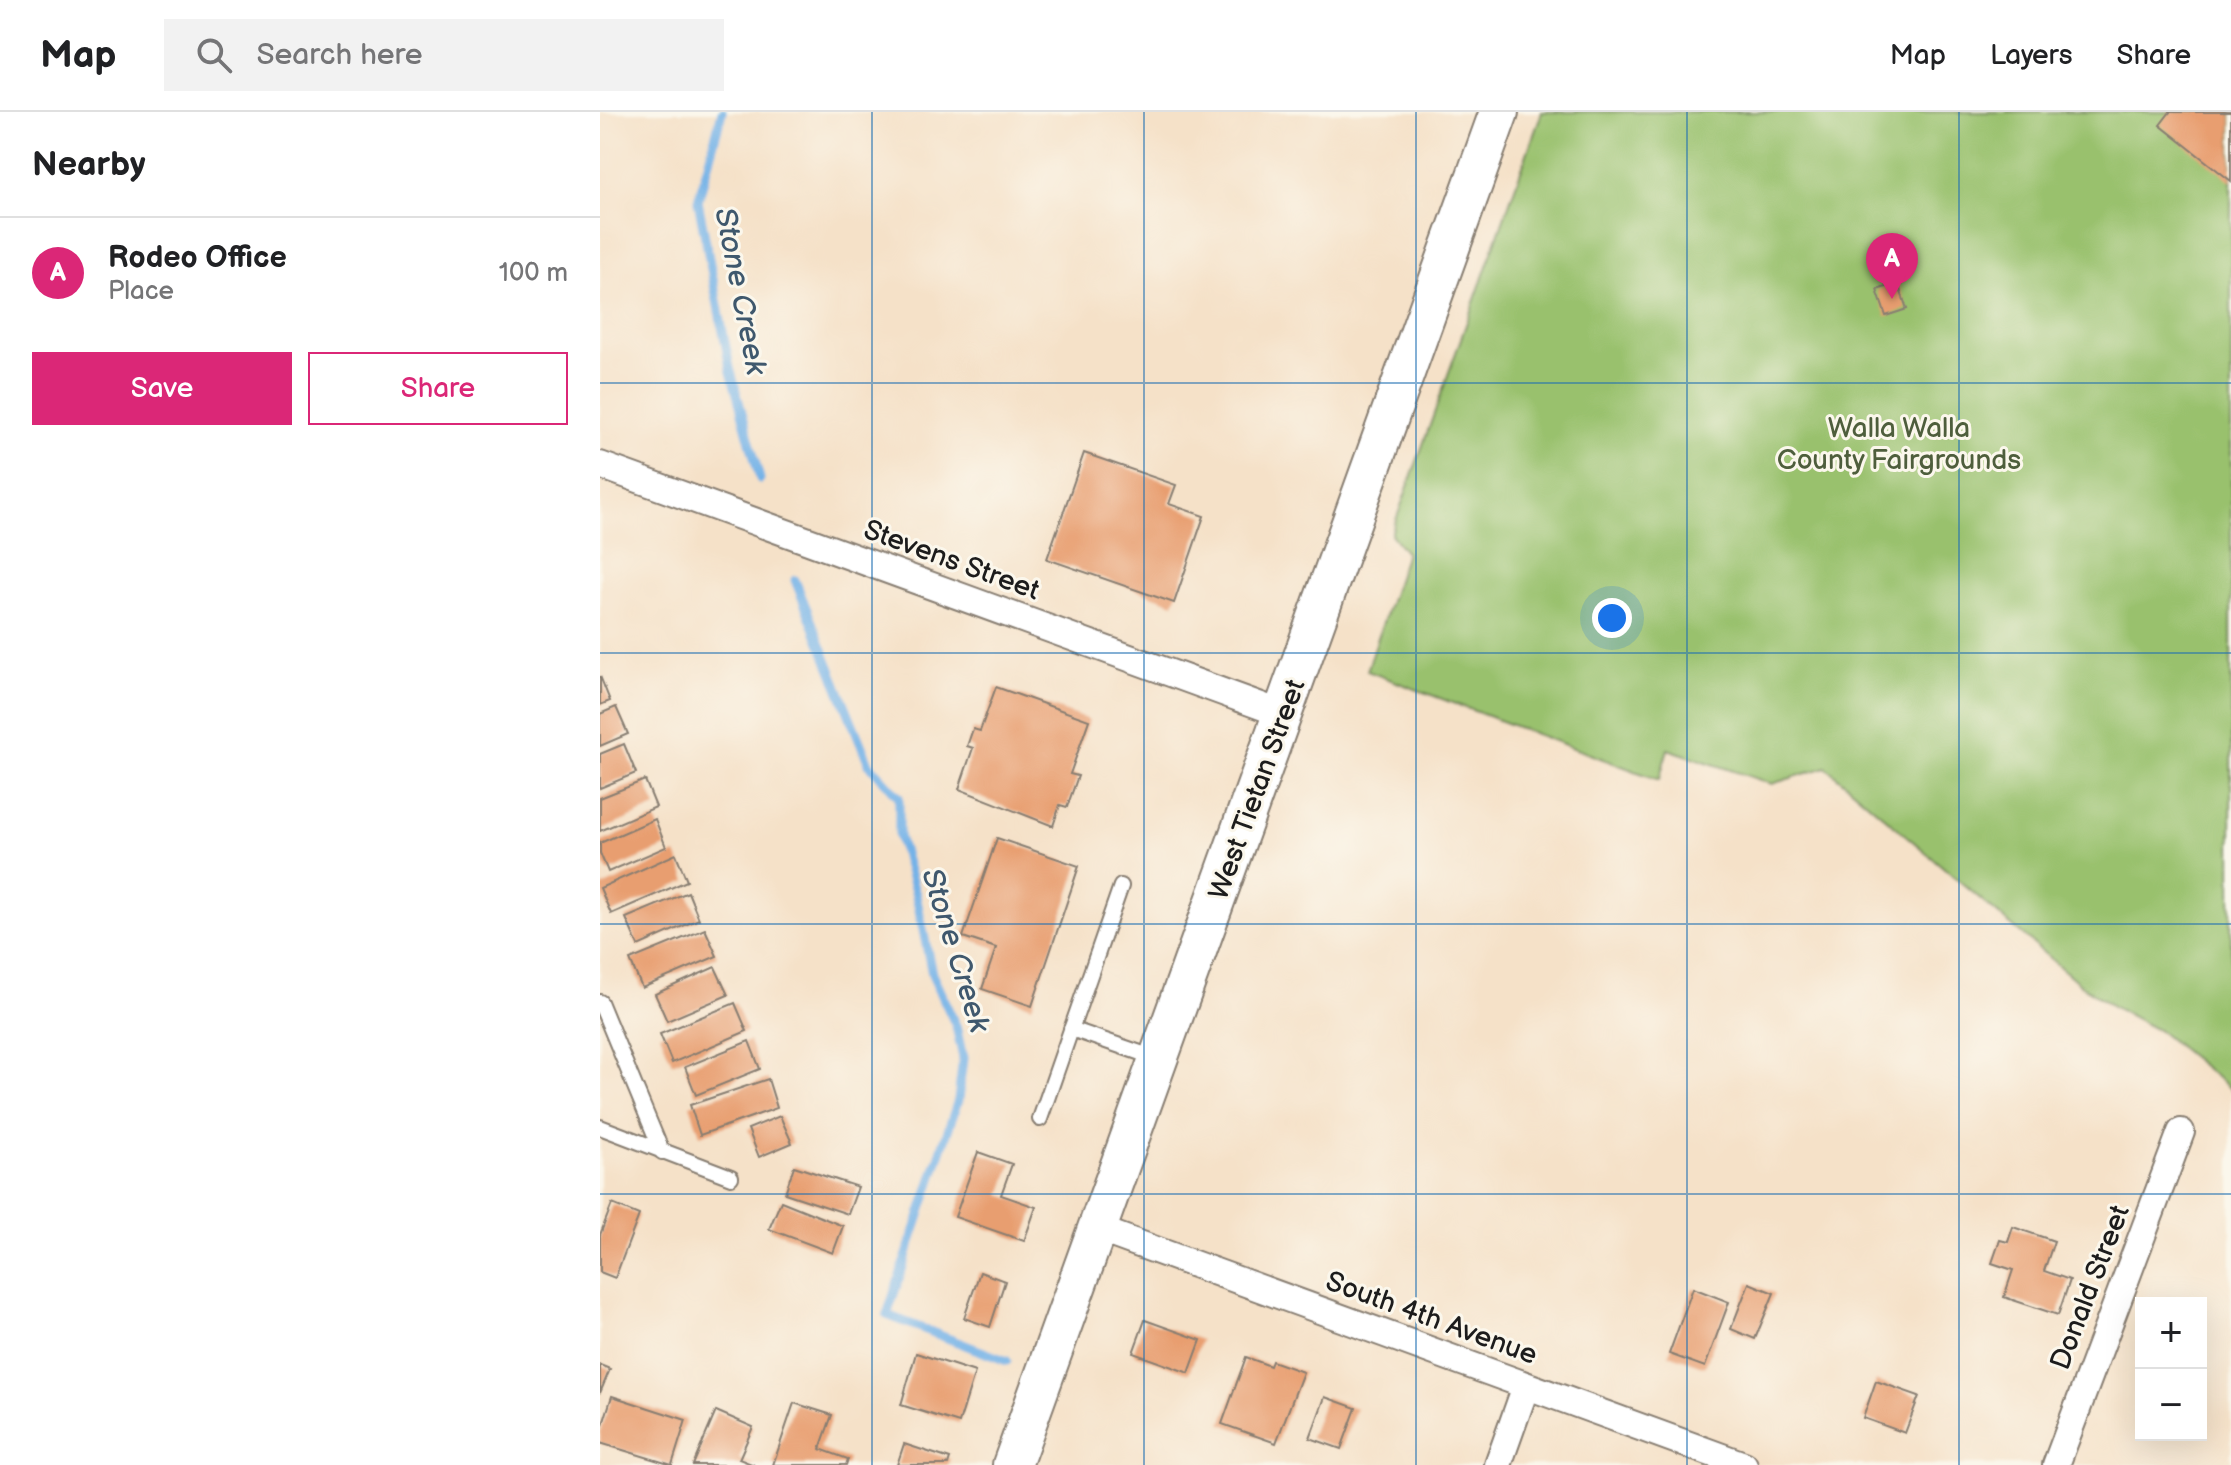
<!DOCTYPE html>
<html lang="en">
<head>
<meta charset="utf-8">
<style>
	:root { --surface:#fff; --page:#f2f2f2; --text:#202124; --muted:#757577; --line:#e0e0e0; --accent:#db2777 }
	body { margin:0; font-family:"Balsamiq Sans",sans-serif; background:var(--page); color:var(--text) }
	.controls { position:absolute; right:24px; bottom:24px; display:grid; overflow:hidden; border-radius:0px; box-shadow:0 8px 32px #0002 }
	.controls button { width:72px; height:72px; display:grid; place-items:center; padding:0; border:0; border-bottom:2px solid var(--line); background:var(--surface); color:var(--text); font:40px sans-serif }
	.you { position:absolute; left:1012px; top:506px; width:28px; height:28px; margin:-20px; border:6px solid #fff; border-radius:50%; background:#1a73e8; box-shadow:0 0 0 12px #1a73e833 }
	.badge { display:grid; place-items:center; width:52px; height:52px; border-radius:50%; background:var(--accent); color:#fff; font-size:26px; font-weight:700 }
	.pin { position:absolute; translate:-50% -66px; filter:drop-shadow(0 2px 4px #0008) }
	.pin::after { content:''; position:absolute; top:42px; width:28px; height:24px; background:inherit; clip-path:polygon(0 0,100% 0,50% 100%) }
	.list { margin:0; padding:0; list-style:none }
	h2 { display:flex; justify-content:space-between; align-items:center; height:104px; margin:0; padding:0 32px; font-size:34px }
	h2 small { font-size:26px; font-weight:400; color:var(--muted) }
	.list li { display:grid; grid-template-columns:52px 1fr auto; gap:24px; align-items:center; box-sizing:border-box; height:112px; padding:0 32px; border-top:2px solid var(--line) }
	.list b { display:block; font-size:30px; white-space:nowrap }
	.list p { margin:0; font-size:26px; white-space:nowrap; color:var(--muted) }
	.list em { font-size:26px; font-style:normal; color:var(--muted) }
	.actions { display:flex; gap:16px; padding:24px 32px }
	.actions a { flex:1; padding:18px 0; border:2px solid var(--accent); border-radius:0px; text-align:center; font-size:28px; color:var(--accent) }
	.actions .main { background:var(--accent); color:#fff }
	.icon { flex:none; width:44px; height:44px; fill:none; stroke:currentColor; stroke-width:2; stroke-linecap:round; stroke-linejoin:round }
	.map { position:relative; flex:none; width:1631px; height:1353px; overflow:hidden }
	header { display:flex; align-items:center; gap:48px; box-sizing:border-box; height:112px; padding:0 40px; background:var(--surface); border-bottom:2px solid var(--line) }
	header strong { font-size:38px }
	nav { display:flex; gap:44px; margin-inline-start:auto; font-size:28px }
	.search { width:560px; height:72px; background:var(--page); display:flex; align-items:center; gap:20px; box-sizing:border-box; padding:0 28px; border-radius:0px; color:var(--muted); font-size:30px }
	main { display:flex }
	aside { flex:1; background:var(--surface) }
	.map>svg:first-child { display:block }
</style>
</head>
<body>
<header>
<strong>Map</strong>
<div class="search"><svg class="icon" aria-label="search" viewBox="0 0 24 24"><circle cx="10" cy="10" r="6"/><path d="M15 15l6 6"/></svg>Search here</div>
<nav><a>Map</a><a>Layers</a><a>Share</a></nav>
</header>
<main>
<aside>
<h2>Nearby<small></small></h2>
<ul class="list">
<li><span class="badge">A</span><div><b>Rodeo Office</b><p>Place</p></div><em>100 m</em></li>
</ul>
<div class="actions"><a class="main">Save</a><a>Share</a></div>
</aside>
<div class="map">
<svg width="1631" height="1353" viewBox="0 0 1631 1353">
	<rect width="100%" height="100%" fill="#fbf7ec"/>
	<filter id="ink" filterUnits="userSpaceOnUse"><feTurbulence type="fractalNoise" baseFrequency=".0125" numOctaves="2"/><feDisplacementMap in="SourceGraphic" scale="16" xChannelSelector="R" yChannelSelector="G"/><feConvolveMatrix kernelMatrix="1 2 1 2 8 2 1 2 1" color-interpolation-filters="sRGB"/></filter>
	<filter id="wash" filterUnits="userSpaceOnUse"><feTurbulence type="fractalNoise" baseFrequency=".006" numOctaves="4" result="noise"/><feDisplacementMap in="SourceGraphic" scale="32" xChannelSelector="R" yChannelSelector="G"/><feGaussianBlur stdDeviation="1.8" result="paint"/><feColorMatrix in="noise" values="0 0 0 0 0 0 0 0 0 0 0 0 0 0 0 0 0 1.4 0 .05"/><feComposite in="paint" operator="in"/></filter>
	<g filter="url(#wash)">
		<rect width="100%" height="100%" fill="#f5e1c8"/>
		<path fill="#99c16d" stroke="#5a6e44" stroke-width="2" d="M942 0H1631V977L1559 919 1512 894 1480 872 1226 655 1172 672 1068 637 1059 668 767 559 806 441 791 422Z"/>
		<g fill="none" stroke-linecap="round" stroke-linejoin="round">
			<g stroke="#74b2e7" stroke-width="9">
				<path d="M122 0 98 89 130 256 160 367"/>
				<path d="M195 468 269 652 299 685V724L316 783 332 862 356 914 363 946 358 988 287 1203 407 1249"/>
			</g>
		</g>
		<g id="blocks">
			<g fill="#e89e6f">
				<path d="M1570 0H1631V69L1560 13Z"/>
				<path d="M1298 171 1307 197 1286 204 1277 178Z"/>
				<path d="M484 341 576 373 569 392 604 404 574 491 447 447Z"/>
				<path d="M0 564 10 589 0 593Z"/>
				<path d="M396 575 489 608 470 662 478 664 467 695 460 693 453 714 359 677 373 636 367 634 373 617 380 619Z"/>
				<path d="M16 595 28 622 0 634V602Z"/>
				<path d="M24 632 36 661 0 676V642Z"/>
				<path d="M45 668 56 695 0 719V686Z"/>
				<path d="M55 707 66 735 8 760 0 741V731Z"/>
				<path d="M397 726 479 754 432 894 382 877 396 836 363 825Z"/>
				<path d="M76 742 87 769 11 802 0 776Z"/>
				<path d="M88 780 99 807 38 834 26 806Z"/>
				<path d="M105 817 117 844 42 876 30 848Z"/>
				<path d="M115 855 128 883 67 909 55 882Z"/>
				<path d="M135 891 147 919 72 951 60 922Z"/>
				<path d="M149 929 160 957 96 983 85 955Z"/>
				<path d="M168 967 177 996 100 1023 90 993Z"/>
				<path d="M180 1004 192 1031 159 1045 148 1017Z"/>
				<path d="M378 1040 412 1052 401 1083 436 1095 424 1129 355 1105Z"/>
				<path d="M194 1054 258 1075 248 1102 185 1081Z"/>
				<path d="M181 1089 243 1114 233 1141 169 1117Z"/>
				<path d="M12 1092 39 1103 15 1166 0 1160V1123Z"/>
				<path d="M1413 1115 1454 1129 1444 1159 1470 1168 1458 1203 1404 1185 1413 1158 1392 1151 1400 1128 1408 1130Z"/>
				<path d="M380 1160 405 1169 390 1215 364 1206Z"/>
				<path d="M1149 1171 1174 1181 1155 1227 1131 1217Z"/>
				<path d="M1093 1176 1129 1190 1105 1255 1069 1242Z"/>
				<path d="M545 1208 601 1228 589 1261 533 1241Z"/>
				<path d="M316 1241 375 1260 359 1311 301 1293Z"/>
				<path d="M646 1245 670 1254 672 1249 703 1260 676 1331 622 1312Z"/>
				<path d="M0 1253 10 1257 0 1281Z"/>
				<path d="M1276 1269 1319 1284 1305 1321 1263 1306Z"/>
				<path d="M12 1284 86 1308 72 1353 0 1331V1322Z"/>
				<path d="M725 1285 756 1296 741 1337 710 1326Z"/>
				<path d="M194 1291 232 1303 220 1337 248 1347 246 1353H173Z"/>
				<path d="M116 1299 153 1315 139 1347 154 1353H93Z"/>
				<path d="M304 1332 350 1347 348 1353H297Z"/>
			</g>
		</g>
	</g>
	<g filter="url(#ink)">
		<use href="#blocks" fill-opacity="0" stroke="#887e72" stroke-width="2"/>
		<g fill="none" stroke-linecap="round" stroke-linejoin="round">
			<defs>
				<g id="service">
					<path d="M0 890 62 1040"/>
					<path d="M471 917 558 947"/>
					<path d="M440 1007 521 774"/>
					<path d="M0 1015 131 1065"/>
				</g>
				<g id="minor">
					<path d="M0 353 683 602"/>
					<path d="M498 1117 1144 1353"/>
					<path d="M898 1353 926 1274"/>
					<path d="M1456 1353 1581 1020"/>
				</g>
				<path id="secondary" d="M412 1353 899 0"/>
			</defs>
			<use href="#service" stroke="#887e72" stroke-width="18"/>
			<use href="#minor" stroke="#887e72" stroke-width="30"/>
			<use href="#secondary" stroke="#887e72" stroke-width="42"/>
			<use href="#service" stroke="#fff" stroke-width="14"/>
			<use href="#minor" stroke="#fff" stroke-width="26"/>
			<use href="#secondary" stroke="#fff" stroke-width="38"/>
		</g>
	</g>
	<path fill="none" stroke="#1f6fb2" stroke-width="2" stroke-opacity="0.55" d="M272 0V1353M544 0V1353M816 0V1353M1087 0V1353M1359 0V1353M0 271H1631M0 541H1631M0 812H1631M0 1082H1631"/>
	<g text-anchor="middle" stroke-width="6" stroke-linejoin="round" paint-order="stroke">
		<g font-size="28" fill="#4e5e3c" stroke="#fbf7ec">
			<text x="1299" y="325">Walla Walla<tspan x="1299" dy="32">County Fairgrounds</tspan></text>
		</g>
		<g font-size="28" fill="#1c1c1c" stroke="#fbf7ec">
			<text transform="translate(352 447) rotate(20)" y="10">Stevens Street</text>
			<text transform="translate(656 677) rotate(-70)" y="10">West Tietan Street</text>
			<text transform="translate(1489 1175) rotate(-69)" y="10">Donald Street</text>
			<text transform="translate(832 1205) rotate(20)" y="10">South 4th Avenue</text>
		</g>
		<g font-size="30" font-style="italic" fill="#3f586d" stroke="#fbf7ec">
			<text transform="translate(141 179) rotate(79)" y="10">Stone Creek</text>
			<text transform="translate(356 838) rotate(73)" y="10">Stone Creek</text>
		</g>
	</g>
</svg>
<div class="controls">
<button>+</button>
<button>−</button>
</div>
<div class="you"></div>
<div class="pin badge" style="left:1292px;top:187px">A</div>
</div>
</main>
</body>
</html>
